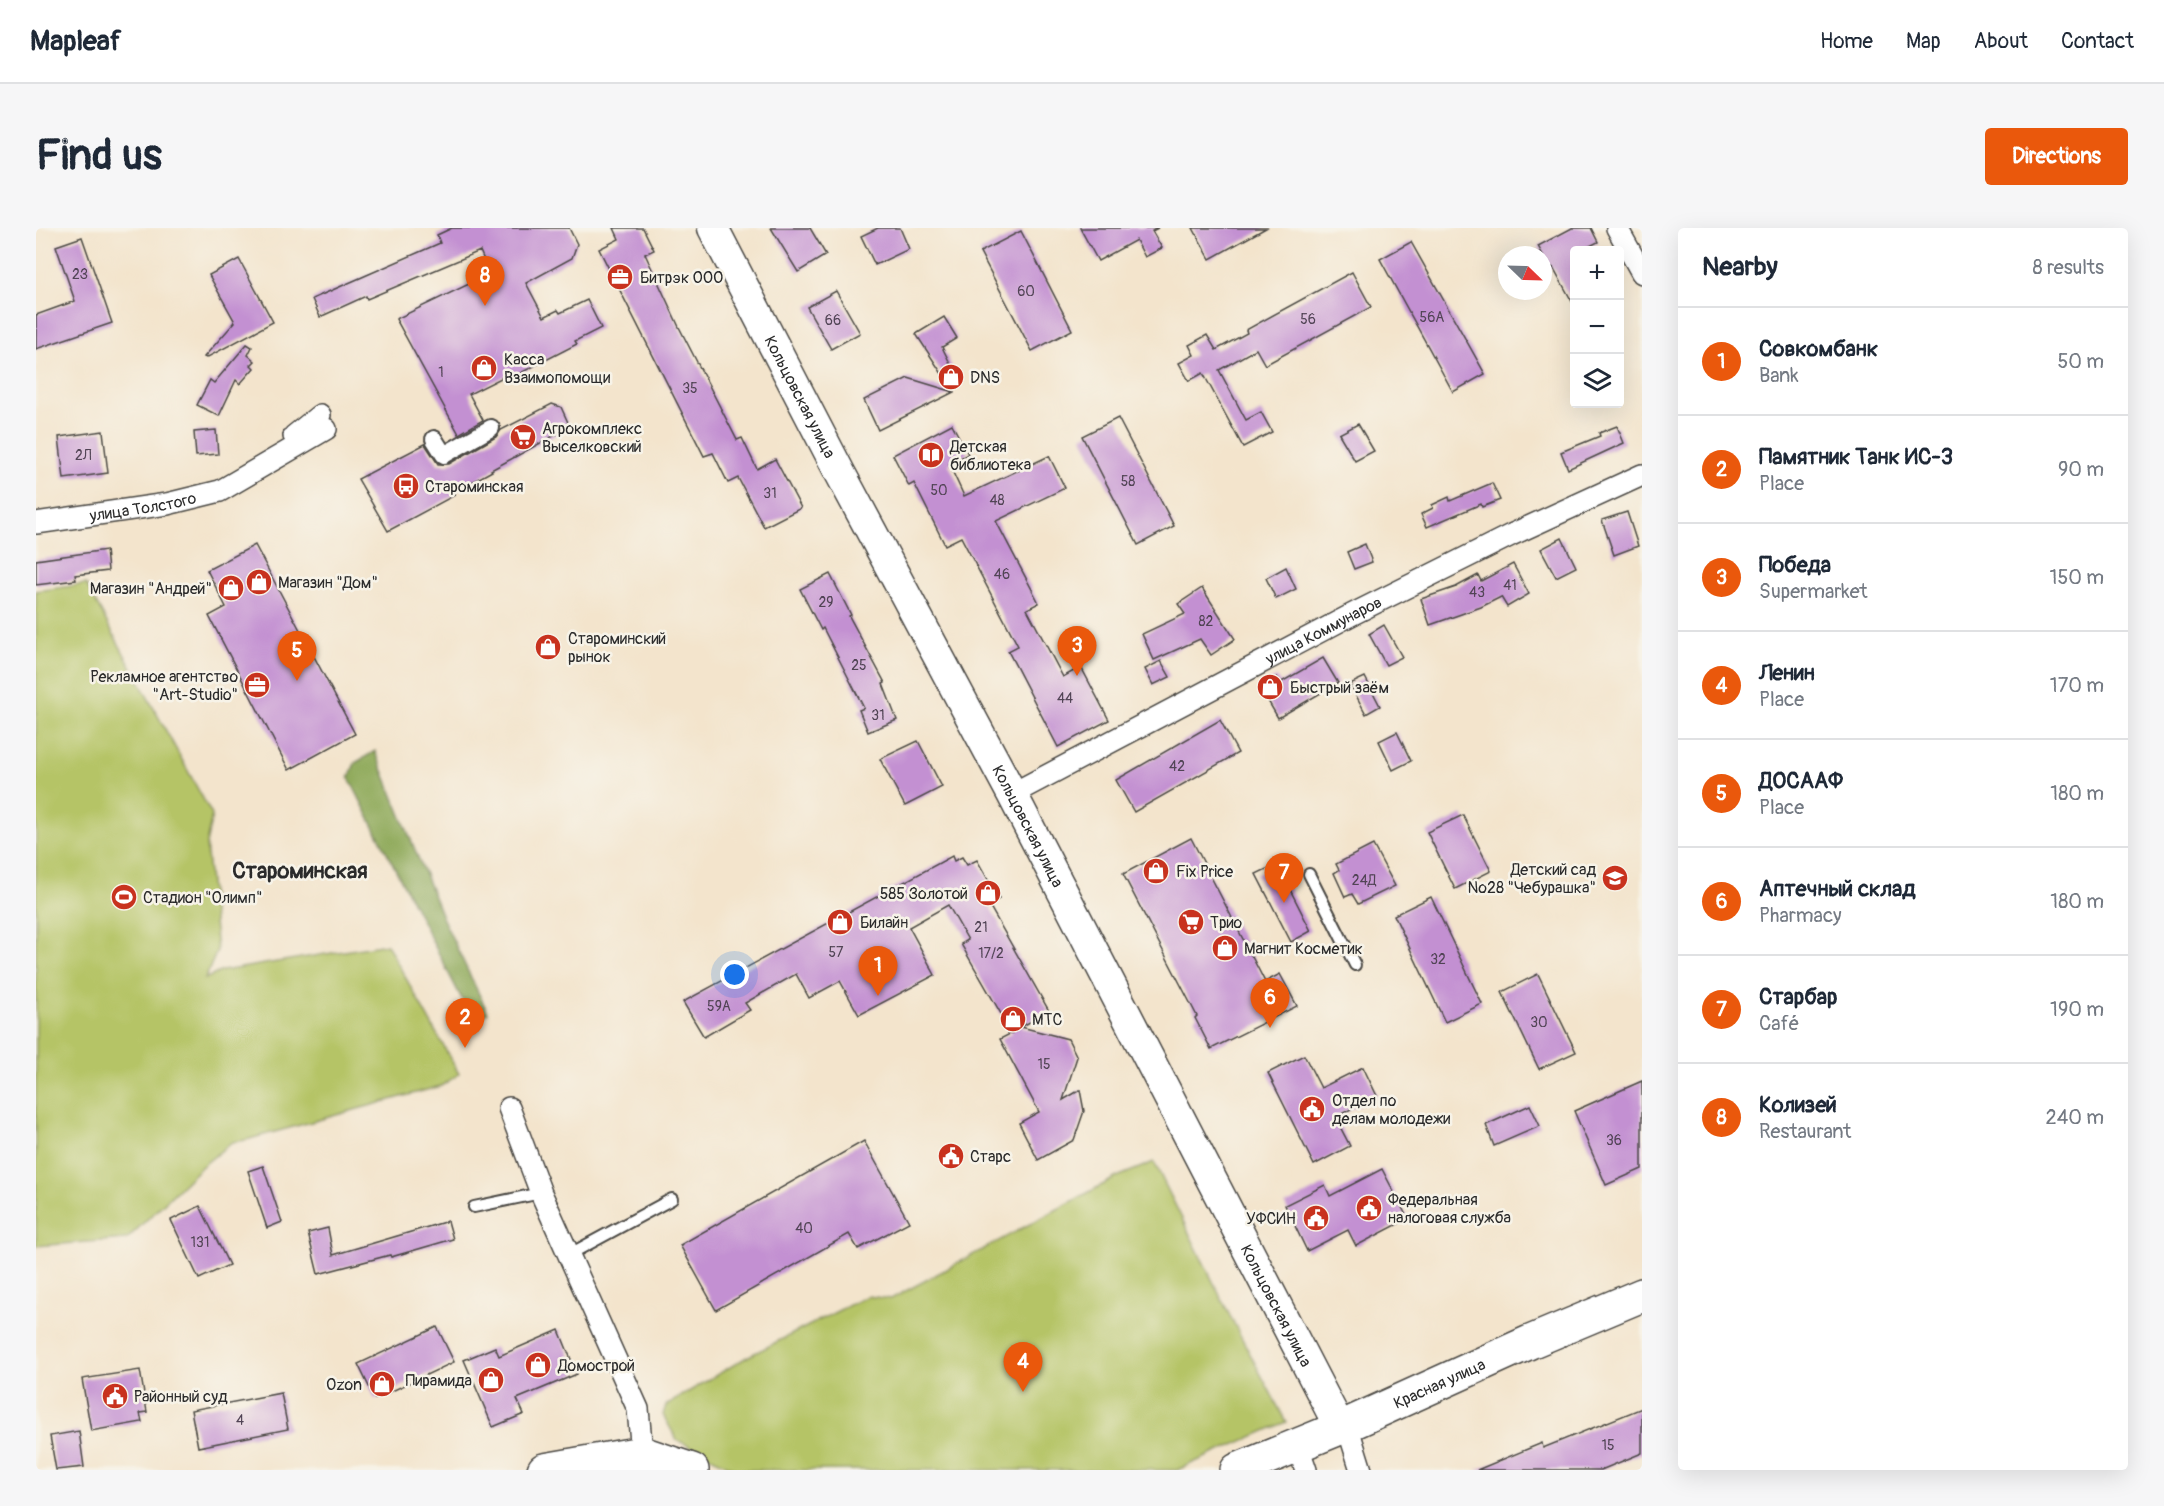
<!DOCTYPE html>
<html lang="en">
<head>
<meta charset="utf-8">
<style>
	:root { --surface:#fff; --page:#f6f6f7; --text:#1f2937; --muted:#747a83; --line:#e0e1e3; --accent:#ea580c }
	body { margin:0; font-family:Pangolin,sans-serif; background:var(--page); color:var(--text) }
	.controls { position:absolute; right:18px; top:18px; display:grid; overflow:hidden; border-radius:6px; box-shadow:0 6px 24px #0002 }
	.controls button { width:54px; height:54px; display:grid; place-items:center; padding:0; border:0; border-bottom:2px solid var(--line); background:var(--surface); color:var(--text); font:30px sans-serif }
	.compass { position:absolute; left:1462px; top:18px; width:54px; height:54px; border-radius:50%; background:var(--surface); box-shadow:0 6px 24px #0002; rotate:113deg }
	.you { position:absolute; left:699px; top:747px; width:21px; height:21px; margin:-15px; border:4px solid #fff; border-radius:50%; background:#1a73e8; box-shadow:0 0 0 9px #1a73e833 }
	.badge { display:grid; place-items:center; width:39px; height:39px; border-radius:50%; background:var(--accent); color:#fff; font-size:20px; font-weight:700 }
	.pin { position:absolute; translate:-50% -50px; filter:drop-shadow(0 2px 3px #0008) }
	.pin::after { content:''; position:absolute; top:32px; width:21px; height:18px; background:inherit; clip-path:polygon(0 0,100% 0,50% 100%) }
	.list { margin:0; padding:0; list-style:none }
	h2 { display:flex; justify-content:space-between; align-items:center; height:78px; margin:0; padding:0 24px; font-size:26px }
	h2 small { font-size:20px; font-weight:400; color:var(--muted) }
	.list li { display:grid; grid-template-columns:39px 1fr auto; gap:18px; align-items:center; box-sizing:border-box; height:108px; padding:0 24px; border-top:2px solid var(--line) }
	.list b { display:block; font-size:22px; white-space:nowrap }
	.list p { margin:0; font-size:20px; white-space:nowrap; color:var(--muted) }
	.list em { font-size:20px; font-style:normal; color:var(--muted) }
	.icon { flex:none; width:33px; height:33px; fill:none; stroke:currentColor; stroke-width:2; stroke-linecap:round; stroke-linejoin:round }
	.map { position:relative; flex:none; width:1606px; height:1242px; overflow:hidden; border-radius:6px }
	header { display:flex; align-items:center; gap:36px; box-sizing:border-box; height:84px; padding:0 30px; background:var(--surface); border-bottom:2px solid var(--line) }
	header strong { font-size:28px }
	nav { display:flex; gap:33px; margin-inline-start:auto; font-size:21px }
	.intro { display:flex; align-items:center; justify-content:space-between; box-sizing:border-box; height:144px; padding:0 36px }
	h1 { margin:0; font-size:42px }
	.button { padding:15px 27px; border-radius:6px; background:var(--accent); color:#fff; font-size:21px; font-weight:700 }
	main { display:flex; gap:36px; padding:0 36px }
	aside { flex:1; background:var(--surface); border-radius:6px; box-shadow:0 6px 24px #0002 }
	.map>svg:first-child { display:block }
</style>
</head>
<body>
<header>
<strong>Mapleaf</strong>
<nav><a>Home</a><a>Map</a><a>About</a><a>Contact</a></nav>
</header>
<div class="intro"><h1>Find us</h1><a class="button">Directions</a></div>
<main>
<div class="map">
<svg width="1606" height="1242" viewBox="0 0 1606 1242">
	<rect width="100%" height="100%" fill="#f7f3e8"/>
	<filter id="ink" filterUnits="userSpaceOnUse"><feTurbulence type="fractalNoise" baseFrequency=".0167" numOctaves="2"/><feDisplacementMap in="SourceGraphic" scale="12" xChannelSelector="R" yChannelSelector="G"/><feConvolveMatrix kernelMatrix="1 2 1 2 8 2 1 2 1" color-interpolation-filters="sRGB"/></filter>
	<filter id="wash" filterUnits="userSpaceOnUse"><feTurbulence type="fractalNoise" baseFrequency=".008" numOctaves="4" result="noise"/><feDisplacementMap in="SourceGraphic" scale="24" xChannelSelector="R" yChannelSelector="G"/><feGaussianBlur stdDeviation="1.35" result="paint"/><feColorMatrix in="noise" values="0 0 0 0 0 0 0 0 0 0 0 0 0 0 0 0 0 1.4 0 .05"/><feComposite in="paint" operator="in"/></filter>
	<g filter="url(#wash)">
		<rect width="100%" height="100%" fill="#f3e4cc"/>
		<g fill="#b5c466" stroke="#707848" stroke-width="1.5">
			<path d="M50 356 176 587 170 616 181 723 169 751 186 743 351 716 423 846 405 858 210 912 196 914 165 939 91 1011 0 1018V363Z"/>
			<path d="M1118 934 1193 1086 1250 1194 1141 1242H701L641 1212 627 1187 630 1177 711 1129 831 1068 855 1071 1081 949Z"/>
		</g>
		<path fill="#90aa5b" stroke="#5e6a43" stroke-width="1.5" d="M339 523 407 691 452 785 437 793 313 550 319 535Z"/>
		<g id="blocks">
			<g fill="#c390d2">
				<path d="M416 0H533L541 16 536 30 490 55 508 89 522 82 524 85 551 72 565 100 539 113 541 116 473 151 471 147 433 166 447 192 423 206 360 91 454 46 444 23 331 71 330 68 284 89 276 71 404 15 401 7Z"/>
				<path d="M578 0H607L618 22 609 26 643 99 701 212 706 210 721 241 739 231 765 280 728 299 702 250 692 255 677 225 668 228 563 21 583 11Z"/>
				<path d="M735 0H774L790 27 762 44Z"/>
				<path d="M842 0H864L873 21 839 37 825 8Z"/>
				<path d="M1044 0H1122L1116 3 1126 20 1109 29 1100 12 1062 33Z"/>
				<path d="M1157 0H1230L1174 31Z"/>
				<path d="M1536 0H1555L1562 14 1546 22H1539V79L1517 39 1514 40 1502 18Z"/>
				<path d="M985 3 1036 102 996 123 944 24Z"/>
				<path d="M46 9 76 95 0 121V87L39 73 20 18Z"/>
				<path d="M1375 14 1449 146 1417 164 1344 31Z"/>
				<path d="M203 31 237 94 170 130 168 129 199 94 173 47Z"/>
				<path d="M1316 44 1335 79 1229 137 1220 121 1183 142 1210 192 1225 184 1236 204 1207 219 1167 145 1153 153 1143 135 1158 127 1153 117 1171 107 1180 122 1211 105 1210 102Z"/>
				<path d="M800 63 824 105 795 121 771 79Z"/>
				<path d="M908 89 921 110 906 119 921 149 912 155 880 106Z"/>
				<path d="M211 116 216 119 212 127 219 133 215 137 218 140 204 156 200 152 183 188 161 177 174 152 178 155Z"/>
				<path d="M872 150 918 164 842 202 828 172Z"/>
				<path d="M516 176 525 179 534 199 455 242 456 243 418 264 419 267 352 303 322 251 389 216 402 236H413L460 209 465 202Z"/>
				<path d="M1082 190 1138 298 1102 317 1046 208Z"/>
				<path d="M916 196 932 226 913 236 928 268 1013 228 1029 260 960 293 1003 375 991 381 1027 449 1045 439 1073 492 1022 519 972 423 982 418 925 309 909 317 878 255 873 258 857 227Z"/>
				<path d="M1322 196 1338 223 1319 233 1303 206Z"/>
				<path d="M1581 198 1588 215 1532 241 1525 224 1564 208 1563 205Z"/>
				<path d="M180 202 182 226 160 228 158 204Z"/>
				<path d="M67 203 72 245 28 251 23 209Z"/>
				<path d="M1456 255 1464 272 1446 279 1445 276 1391 299 1385 286 1397 280 1396 277 1413 269 1414 273Z"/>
				<path d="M1591 284 1602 318 1578 327 1566 292Z"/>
				<path d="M1526 310 1540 339 1520 349 1505 321Z"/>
				<path d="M1329 316 1336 334 1318 341 1311 324Z"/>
				<path d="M219 317 319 506 253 542 173 388 190 379 171 342Z"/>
				<path d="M70 322 72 343 39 347 40 352 0 357V332Z"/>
				<path d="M1477 336 1493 366 1471 379 1465 369 1445 379 1394 397 1385 371 1420 359 1442 347 1445 353Z"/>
				<path d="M1250 339 1260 361 1240 371 1230 350Z"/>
				<path d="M794 346 815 387 813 388 849 455 847 456 861 492 832 504 823 482 828 480 787 400 785 402 764 361Z"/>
				<path d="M1166 360 1199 411 1175 427 1164 411 1118 432 1106 406 1149 386 1142 376Z"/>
				<path d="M1348 397 1366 429 1350 437 1333 406Z"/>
				<path d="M1287 430 1302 455 1242 490 1224 459 1241 449 1244 455Z"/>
				<path d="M1125 433 1134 449 1117 457 1109 441Z"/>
				<path d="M1329 449 1344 478 1330 486 1314 456Z"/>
				<path d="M1184 492 1202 525 1098 584 1080 552Z"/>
				<path d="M1361 504 1375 533 1357 542 1343 513Z"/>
				<path d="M882 513 906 559 869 578 844 531Z"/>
				<path d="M1427 587 1455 643 1419 661 1391 604Z"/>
				<path d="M1155 610 1229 754 1244 746 1261 778 1175 821 1159 790 1161 788 1087 646Z"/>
				<path d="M1337 617 1359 658 1322 676 1316 666 1309 669 1298 645 1303 642 1300 636Z"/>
				<path d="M916 628 918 633 926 629 931 637 941 632 963 671 953 677 1013 783 985 799 1032 811 1041 829 1027 872 1044 862 1048 883 1038 912 1002 932 983 895 1003 884 964 811 976 805 925 716 932 712 912 677 873 699 899 747 823 787 804 753 773 770 760 746 709 775 714 782 668 809 647 774Z"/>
				<path d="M1241 636 1275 703 1255 714 1220 646Z"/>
				<path d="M1395 669 1446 776 1409 794 1358 687Z"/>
				<path d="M1502 746 1540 824 1503 841 1466 764Z"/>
				<path d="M1268 827 1285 860 1327 839 1341 868 1299 889 1314 918 1278 937 1232 845Z"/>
				<path d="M1606 853V941L1570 957 1538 883Z"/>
				<path d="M1494 877 1504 898 1458 918 1450 897Z"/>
				<path d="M828 913 873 994 822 1021 813 1006 680 1082 644 1017Z"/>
				<path d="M227 938 246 994 231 1000 212 943Z"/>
				<path d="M1346 941 1372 991 1320 1018 1312 1002 1271 1023 1249 977 1289 957 1294 968Z"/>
				<path d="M164 978 193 1037 163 1051 135 992Z"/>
				<path d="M412 993 417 1011 355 1029 354 1027 282 1046 272 1005 292 1000 297 1027Z"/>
				<path d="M401 1099 418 1134 339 1171 322 1136Z"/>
				<path d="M523 1102 541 1146 481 1171 488 1186 457 1199 428 1132 459 1119 463 1128Z"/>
				<path d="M104 1142 111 1184 104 1185 106 1194 55 1203 46 1151Z"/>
				<path d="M245 1165 252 1201 162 1219 155 1182Z"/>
				<path d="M1606 1180V1225L1565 1242H1441L1506 1215 1507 1220Z"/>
				<path d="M43 1203 48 1239 20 1242 14 1208Z"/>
			</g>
		</g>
	</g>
	<g filter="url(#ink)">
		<use href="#blocks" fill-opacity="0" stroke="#494743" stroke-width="1.5"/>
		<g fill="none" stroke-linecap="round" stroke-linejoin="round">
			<defs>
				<g id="service">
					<path d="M1273 646 1319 737"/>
					<path d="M438 979 505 965"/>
					<path d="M534 1026 636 971"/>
				</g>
				<path id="pedestrian" d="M398 211 408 227 455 200"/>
				<g id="minor">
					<path d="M1581 0 1606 45"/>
					<path d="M258 208 284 187"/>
					<path id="s1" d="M0 295 131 276 184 263 290 201"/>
					<path id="s2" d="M976 566 1317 386 1475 307 1606 247"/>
					<path d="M473 880 505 965 602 1181 606 1225"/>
					<path d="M1311 1197 1325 1242"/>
					<path d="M1261 1216 1270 1242"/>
				</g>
				<g id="secondary">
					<path id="s3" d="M677 0 803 243 976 566 1303 1198"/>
				</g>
				<g id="primary">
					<path d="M508 1242 606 1225 656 1242"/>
					<path id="s4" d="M1201 1242 1311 1197 1494 1114 1606 1067"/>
				</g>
			</defs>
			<use href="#service" stroke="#494743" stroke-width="14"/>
			<use href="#pedestrian" stroke="#494743" stroke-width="20"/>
			<use href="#minor" stroke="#494743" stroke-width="24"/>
			<use href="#secondary" stroke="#494743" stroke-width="33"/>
			<use href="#primary" stroke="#494743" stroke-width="36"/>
			<use href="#service" stroke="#fff" stroke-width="10"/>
			<use href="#pedestrian" stroke="#fff" stroke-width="16"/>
			<use href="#minor" stroke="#fff" stroke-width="21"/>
			<use href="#secondary" stroke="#fff" stroke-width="30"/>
			<use href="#primary" stroke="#fff" stroke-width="33"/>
		</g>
	</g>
	<defs>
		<symbol id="office-disc" viewBox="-11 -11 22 22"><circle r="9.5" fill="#c8321e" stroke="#f7f3e8"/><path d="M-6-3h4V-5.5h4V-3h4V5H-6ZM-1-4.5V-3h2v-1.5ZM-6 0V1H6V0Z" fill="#fff"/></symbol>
		<symbol id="shop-disc" viewBox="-11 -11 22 22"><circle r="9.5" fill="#c8321e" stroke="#f7f3e8"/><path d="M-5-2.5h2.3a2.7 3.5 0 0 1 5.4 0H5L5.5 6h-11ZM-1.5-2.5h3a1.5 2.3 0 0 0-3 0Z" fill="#fff"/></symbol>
		<symbol id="supermarket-disc" viewBox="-11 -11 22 22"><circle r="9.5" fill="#c8321e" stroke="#f7f3e8"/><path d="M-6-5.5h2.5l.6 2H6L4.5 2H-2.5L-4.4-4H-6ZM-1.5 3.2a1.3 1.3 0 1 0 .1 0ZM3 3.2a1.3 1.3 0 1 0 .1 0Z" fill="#fff"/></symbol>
		<symbol id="library-disc" viewBox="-11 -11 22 22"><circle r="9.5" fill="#c8321e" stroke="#f7f3e8"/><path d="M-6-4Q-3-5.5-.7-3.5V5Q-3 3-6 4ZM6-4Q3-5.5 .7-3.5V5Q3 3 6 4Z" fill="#fff"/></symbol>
		<symbol id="bus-disc" viewBox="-11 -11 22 22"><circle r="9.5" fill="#c8321e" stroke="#f7f3e8"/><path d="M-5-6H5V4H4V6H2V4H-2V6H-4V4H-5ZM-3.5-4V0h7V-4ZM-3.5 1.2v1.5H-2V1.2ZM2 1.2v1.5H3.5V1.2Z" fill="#fff"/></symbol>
		<symbol id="school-disc" viewBox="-11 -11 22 22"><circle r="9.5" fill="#c8321e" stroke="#f7f3e8"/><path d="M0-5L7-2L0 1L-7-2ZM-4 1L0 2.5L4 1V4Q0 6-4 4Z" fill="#fff"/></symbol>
		<symbol id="stadium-disc" viewBox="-11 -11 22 22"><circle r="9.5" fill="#c8321e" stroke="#f7f3e8"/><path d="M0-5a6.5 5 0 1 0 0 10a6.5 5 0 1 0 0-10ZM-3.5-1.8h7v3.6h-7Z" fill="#fff"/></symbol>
		<symbol id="civic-disc" viewBox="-11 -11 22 22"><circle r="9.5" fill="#c8321e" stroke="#f7f3e8"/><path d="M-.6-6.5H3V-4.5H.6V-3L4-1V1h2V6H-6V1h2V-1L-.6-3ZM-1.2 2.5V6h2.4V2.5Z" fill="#fff"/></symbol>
	</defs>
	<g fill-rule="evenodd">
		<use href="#office-disc" x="569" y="34" width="30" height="30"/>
		<use href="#shop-disc" x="433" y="125" width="30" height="30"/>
		<use href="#shop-disc" x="900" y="134" width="30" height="30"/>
		<use href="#supermarket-disc" x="472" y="194" width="30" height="30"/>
		<use href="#library-disc" x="880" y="212" width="30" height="30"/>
		<use href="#bus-disc" x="355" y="243" width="30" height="30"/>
		<use href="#shop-disc" x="208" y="339" width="30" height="30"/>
		<use href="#shop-disc" x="180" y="345" width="30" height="30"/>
		<use href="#shop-disc" x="497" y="404" width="30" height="30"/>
		<use href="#office-disc" x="206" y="442" width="30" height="30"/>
		<use href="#shop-disc" x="1219" y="444" width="30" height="30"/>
		<use href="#shop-disc" x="1105" y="628" width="30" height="30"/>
		<use href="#school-disc" x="1564" y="635" width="30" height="30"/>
		<use href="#shop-disc" x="937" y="650" width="30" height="30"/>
		<use href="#stadium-disc" x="73" y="654" width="30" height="30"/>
		<use href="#shop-disc" x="789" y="679" width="30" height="30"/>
		<use href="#supermarket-disc" x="1140" y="679" width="30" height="30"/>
		<use href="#shop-disc" x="1174" y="705" width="30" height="30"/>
		<use href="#shop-disc" x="962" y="776" width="30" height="30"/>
		<use href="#civic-disc" x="1261" y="866" width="30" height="30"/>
		<use href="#civic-disc" x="900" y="913" width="30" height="30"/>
		<use href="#civic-disc" x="1318" y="965" width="30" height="30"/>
		<use href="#civic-disc" x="1265" y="975" width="30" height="30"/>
		<use href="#shop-disc" x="487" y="1122" width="30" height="30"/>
		<use href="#shop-disc" x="440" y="1137" width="30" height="30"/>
		<use href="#shop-disc" x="331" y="1141" width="30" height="30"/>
		<use href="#civic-disc" x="64" y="1153" width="30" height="30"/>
	</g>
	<g text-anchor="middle" stroke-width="5" stroke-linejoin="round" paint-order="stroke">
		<g font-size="14" fill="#514455">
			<text x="44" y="51">2З</text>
			<text x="990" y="68">60</text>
			<text x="1396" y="94">56А</text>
			<text x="1272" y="96">56</text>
			<text x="797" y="97">66</text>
			<text x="405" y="149">1</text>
			<text x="654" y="165">35</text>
			<text x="47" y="232">2Л</text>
			<text x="1092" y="258">58</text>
			<text x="903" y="267">50</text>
			<text x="734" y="270">31</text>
			<text x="961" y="277">48</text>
			<text x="966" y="351">46</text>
			<text x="1474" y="362">41</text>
			<text x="1441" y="369">43</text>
			<text x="790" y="379">29</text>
			<text x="1170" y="398">82</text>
			<text x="823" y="442">25</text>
			<text x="1029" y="475">44</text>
			<text x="842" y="492">31</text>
			<text x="1141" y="543">42</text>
			<text x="1328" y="657">24Д</text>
			<text x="945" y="704">21</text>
			<text x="800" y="729">57</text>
			<text x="955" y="730">17/2</text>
			<text x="1402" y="736">32</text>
			<text x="683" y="783">59А</text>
			<text x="1503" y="799">30</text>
			<text x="1008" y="841">15</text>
			<text x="1578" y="917">36</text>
			<text x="768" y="1005">40</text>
			<text x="164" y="1019">131</text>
			<text x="204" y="1197">4</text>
			<text x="1572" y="1222">15</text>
		</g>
		<g font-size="16" fill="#2b2b2b" stroke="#f7f3e8" text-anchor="start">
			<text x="604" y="55">Битрэк ООО</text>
			<text x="468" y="137">Касса<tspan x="468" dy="18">Взаимопомощи</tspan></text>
			<text x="934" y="155">DNS</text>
			<text x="506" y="206">Агрокомплекс<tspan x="506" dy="18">Выселковский</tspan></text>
			<text x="914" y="224">Детская<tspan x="914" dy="18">библиотека</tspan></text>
			<text x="389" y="264">Староминская</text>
			<text x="242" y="360">Магазин "Дом"</text>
			<text x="176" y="366" text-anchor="end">Магазин "Андрей"</text>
			<text x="532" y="416">Староминский<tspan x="532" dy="18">рынок</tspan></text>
			<text x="202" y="454" text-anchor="end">Рекламное агентство<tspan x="202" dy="18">"Art-Studio"</tspan></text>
			<text x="1254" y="465">Быстрый заём</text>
			<text x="1560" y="647" text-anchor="end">Детский сад<tspan x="1560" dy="18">№28 "Чебурашка"</tspan></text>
			<text x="1140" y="649">Fix Price</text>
			<text x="932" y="671" text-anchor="end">585 Золотой</text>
			<text x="107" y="675">Стадион "Олимп"</text>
			<text x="824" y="700">Билайн</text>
			<text x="1174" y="700">Трио</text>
			<text x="1208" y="726">Магнит Косметик</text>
			<text x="996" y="797">МТС</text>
			<text x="1296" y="878">Отдел по<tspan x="1296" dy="18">делам молодежи</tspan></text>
			<text x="934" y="934">Старс</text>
			<text x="1352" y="977">Федеральная<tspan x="1352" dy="18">налоговая служба</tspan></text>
			<text x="1260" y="996" text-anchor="end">УФСИН</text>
			<text x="522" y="1143">Домострой</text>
			<text x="436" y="1158" text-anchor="end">Пирамида</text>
			<text x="326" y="1162" text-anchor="end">Ozon</text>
			<text x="98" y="1174">Районный суд</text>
		</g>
		<g font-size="16" fill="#2b2b2b" stroke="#f7f3e8">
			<text dy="6" stroke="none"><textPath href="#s3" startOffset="190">Кольцовская улица</textPath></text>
			<text dy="6" stroke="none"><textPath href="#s1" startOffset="108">улица Толстого</textPath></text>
			<text dy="6" stroke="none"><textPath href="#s2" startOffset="352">улица Коммунаров</textPath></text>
			<text dy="6" stroke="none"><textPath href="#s3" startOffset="676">Кольцовская улица</textPath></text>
			<text dy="6" stroke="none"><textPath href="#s3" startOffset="1216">Кольцовская улица</textPath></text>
			<text dy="6" stroke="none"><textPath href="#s4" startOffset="220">Красная улица</textPath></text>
		</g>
		<g font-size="22" font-weight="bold" fill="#2b2b2b" stroke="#f7f3e8">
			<text x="264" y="650">Староминская</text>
		</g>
	</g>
</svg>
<div class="controls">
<button>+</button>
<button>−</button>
<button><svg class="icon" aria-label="layers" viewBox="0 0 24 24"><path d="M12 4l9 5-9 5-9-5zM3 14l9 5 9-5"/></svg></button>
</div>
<svg class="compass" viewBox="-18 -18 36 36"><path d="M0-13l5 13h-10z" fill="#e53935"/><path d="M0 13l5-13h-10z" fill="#747a83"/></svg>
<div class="you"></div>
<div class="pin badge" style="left:842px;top:768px">1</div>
<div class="pin badge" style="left:429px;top:820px">2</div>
<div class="pin badge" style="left:1041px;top:448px">3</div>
<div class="pin badge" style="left:987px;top:1164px">4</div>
<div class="pin badge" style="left:261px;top:453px">5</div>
<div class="pin badge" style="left:1234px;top:800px">6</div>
<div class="pin badge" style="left:1248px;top:675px">7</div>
<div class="pin badge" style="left:449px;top:78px">8</div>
</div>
<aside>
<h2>Nearby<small>8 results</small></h2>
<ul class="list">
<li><span class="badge">1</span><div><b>Совкомбанк</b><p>Bank</p></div><em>50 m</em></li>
<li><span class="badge">2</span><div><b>Памятник Танк ИС-3</b><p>Place</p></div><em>90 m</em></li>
<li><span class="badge">3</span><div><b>Победа</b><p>Supermarket</p></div><em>150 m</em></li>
<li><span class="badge">4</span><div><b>Ленин</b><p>Place</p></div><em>170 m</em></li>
<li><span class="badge">5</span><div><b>ДОСААФ</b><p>Place</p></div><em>180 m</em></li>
<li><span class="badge">6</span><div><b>Аптечный склад</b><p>Pharmacy</p></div><em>180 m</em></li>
<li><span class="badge">7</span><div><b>Старбар</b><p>Café</p></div><em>190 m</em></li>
<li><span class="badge">8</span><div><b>Колизей</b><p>Restaurant</p></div><em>240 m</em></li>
</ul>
</aside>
</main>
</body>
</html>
